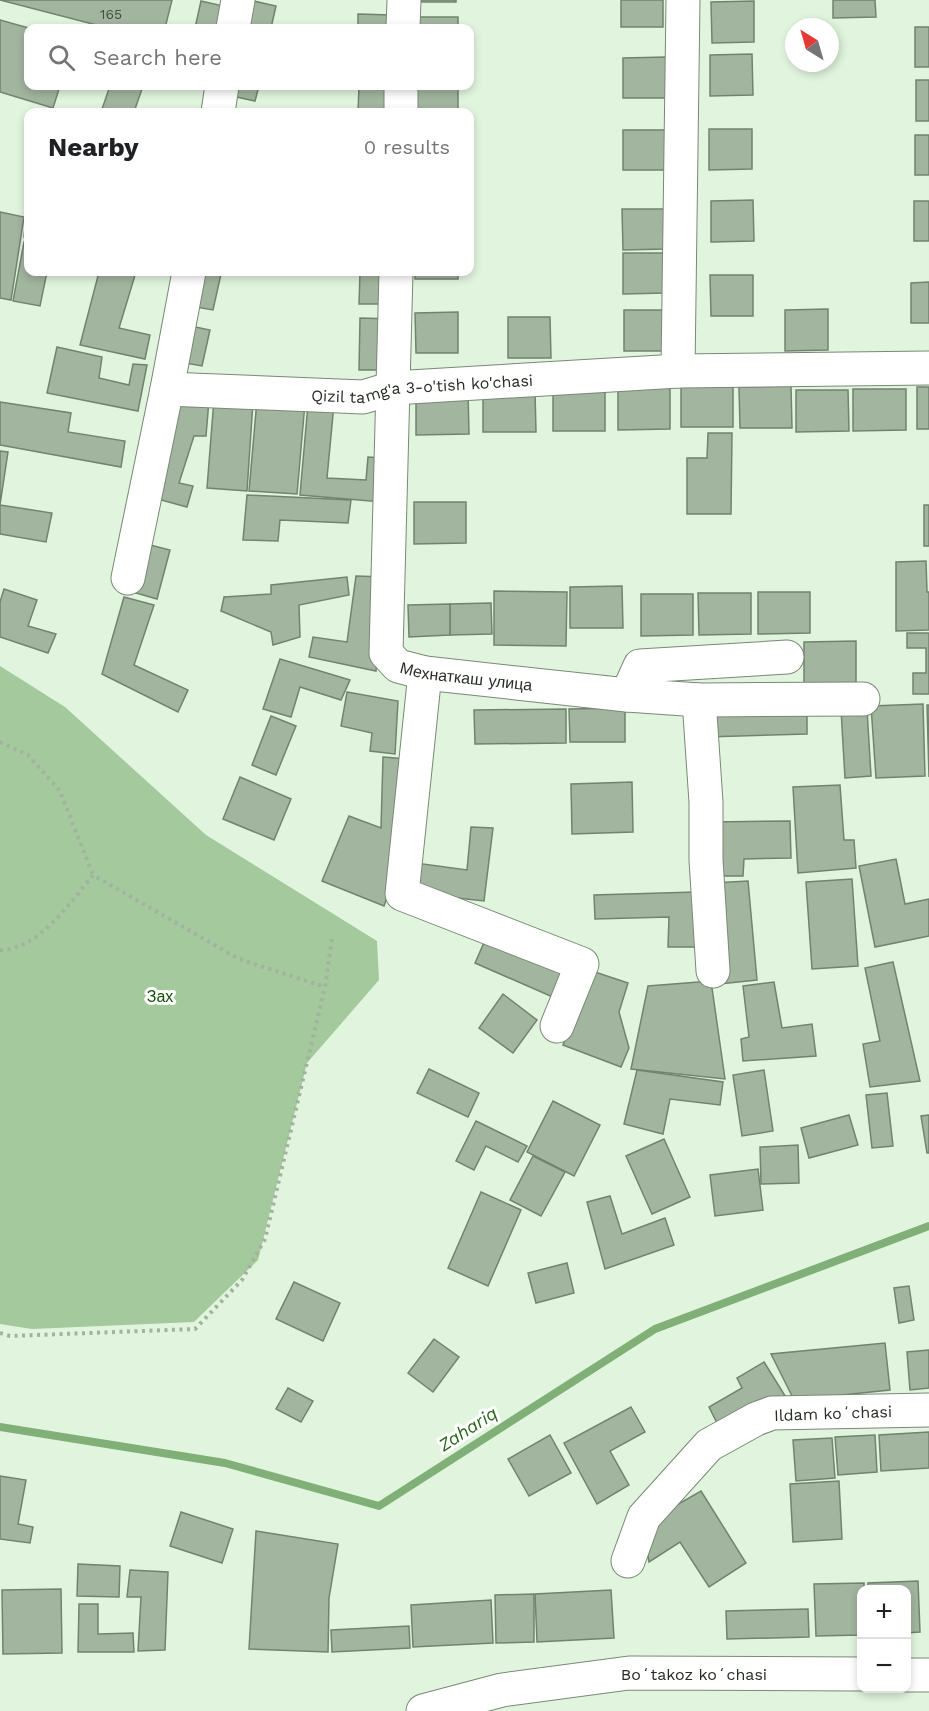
<!DOCTYPE html>
<html lang="en">
<head>
<meta charset="utf-8">
<style>
	:root { --surface:#fff; --page:#f6f6f6; --text:#202124; --muted:#757577; --line:#e0e0e0 }
	body { margin:0; font-family:"Work Sans",sans-serif; background:var(--page); color:var(--text) }
	.controls { position:absolute; right:18px; bottom:18px; display:grid; overflow:hidden; border-radius:12px; box-shadow:0 3px 9px #0003 }
	.controls button { width:54px; height:54px; display:grid; place-items:center; padding:0; border:0; border-bottom:2px solid var(--line); background:var(--surface); color:var(--text); font:30px sans-serif }
	.compass { position:absolute; left:785px; top:18px; width:54px; height:54px; border-radius:50%; background:var(--surface); box-shadow:0 3px 9px #0003; rotate:323deg }
	.list { margin:0; padding:0; list-style:none }
	h2 { display:flex; justify-content:space-between; align-items:center; height:78px; margin:0; padding:0 24px; font-size:26px }
	h2 small { font-size:20px; font-weight:400; color:var(--muted) }
	.icon { flex:none; width:33px; height:33px; fill:none; stroke:currentColor; stroke-width:2; stroke-linecap:round; stroke-linejoin:round }
	.map { position:relative; flex:none; width:929px; height:1711px; overflow:hidden }
	.search { position:absolute; background:var(--surface); box-shadow:0 3px 9px #0003; left:24px; top:24px; width:450px; height:66px; display:flex; align-items:center; gap:15px; box-sizing:border-box; padding:0 21px; border-radius:12px; color:var(--muted); font-size:22px }
	.panel { position:absolute; background:var(--surface); box-shadow:0 3px 9px #0003; left:24px; top:108px; width:450px; height:168px; border-radius:12px }
	.map>svg:first-child { display:block }
</style>
</head>
<body>
<div class="map">
<svg width="929" height="1711" viewBox="0 0 929 1711">
	<rect width="100%" height="100%" fill="#e1f5de"/>
	<path fill="#a3c99c" d="M0 666 65 707 206 835 377 941 379 980 307 1063 258 1260 194 1322 32 1329 0 1324Z"/>
	<g fill="none" stroke-linecap="round" stroke-linejoin="round">
		<path stroke="#80af77" stroke-width="8" d="M0 1427 225 1463 379 1506 655 1329 929 1226"/>
	</g>
	<g fill="#a2b59f" stroke="#72836f" stroke-width="1.5">
		<path d="M0 0H172L165 28H108Z"/>
		<path d="M249 0 276 6 271 28H241Z"/>
		<rect x="414" y="0" width="42" height="2"/>
		<rect x="621" y="0" width="42" height="27"/>
		<path d="M833 0H875L876 17 833 18Z"/>
		<path d="M201 1 232 8 227 28H195Z"/>
		<path d="M754 1V42L712 43 711 2Z"/>
		<path d="M358 14 391 15V28H358Z"/>
		<rect x="416" y="17" width="42" height="11"/>
		<path d="M0 20 29 28 28 86H60L53 108 0 92Z"/>
		<rect x="915" y="27" width="14" height="40"/>
		<path d="M752 54 753 95 710 96V55Z"/>
		<path d="M666 57V98H623V58Z"/>
		<rect x="916" y="80" width="13" height="41"/>
		<path d="M110 86H143L134 112H101Z"/>
		<path d="M229 86H259L255 101 227 95Z"/>
		<path d="M359 86H391V112H358Z"/>
		<rect x="415" y="88" width="43" height="24"/>
		<path d="M709 129H752V169L709 170Z"/>
		<rect x="623" y="130" width="43" height="40"/>
		<rect x="915" y="135" width="14" height="40"/>
		<path d="M28 199V238L24 237Z"/>
		<path d="M753 200 754 241 711 242V201Z"/>
		<rect x="914" y="201" width="15" height="40"/>
		<path d="M622 209H665V249L623 250Z"/>
		<path d="M0 212 24 217 11 300 0 298Z"/>
		<path d="M24 242H28V272H47L40 306 13 301Z"/>
		<path d="M623 253H666V293L623 294Z"/>
		<path d="M99 272H136L119 328 150 335 145 359 80 345Z"/>
		<path d="M191 272H209L221 274 213 310 184 305Z"/>
		<path d="M360 272H393V304H359Z"/>
		<rect x="415" y="272" width="43" height="7"/>
		<path d="M710 275H753V316H711Z"/>
		<path d="M929 282V323H911V283Z"/>
		<path d="M828 309V350L785 351V310Z"/>
		<rect x="624" y="310" width="43" height="41"/>
		<path d="M458 312V353H416L415 313Z"/>
		<path d="M508 317H550L551 358H508Z"/>
		<path d="M360 318 393 319V370H359Z"/>
		<path d="M181 324 210 330 202 366 173 361Z"/>
		<path d="M57 347 102 357 99 378 129 385 133 364 147 365 138 411 47 393Z"/>
		<path d="M733 385V427H681V386Z"/>
		<path d="M791 386 792 428H740L739 387Z"/>
		<path d="M670 387V429L618 430V388Z"/>
		<rect x="917" y="387" width="12" height="42"/>
		<rect x="553" y="389" width="52" height="42"/>
		<path d="M853 389H906V430L853 431Z"/>
		<path d="M535 390 536 432H483V391Z"/>
		<path d="M796 390H848L849 431 796 432Z"/>
		<path d="M468 392 469 434 416 435V393Z"/>
		<path d="M182 395 209 400 206 436H194L179 483 193 486 187 507 154 498Z"/>
		<path d="M214 399 253 402 247 491 207 488Z"/>
		<path d="M257 400 305 403 297 494 249 491Z"/>
		<path d="M0 402 71 413 68 432 125 441 121 467 0 445Z"/>
		<path d="M308 404H334L327 478 366 480 368 457 384 458 382 502 300 495Z"/>
		<path d="M708 433H732L731 514H687V458H707Z"/>
		<path d="M0 451 8 452 0 505 52 513 46 542 0 534Z"/>
		<path d="M247 495 351 500 348 523 280 520 278 541 243 540Z"/>
		<path d="M414 502H466V543L414 544Z"/>
		<rect x="924" y="505" width="5" height="41"/>
		<path d="M142 543 170 550 157 599 129 591Z"/>
		<path d="M926 561 927 592H929V630L896 631V562Z"/>
		<path d="M356 576 384 577 376 671 309 657 313 637 347 642Z"/>
		<path d="M347 577 349 595 299 605 300 637 273 645 271 632 221 611 224 597 271 594V585Z"/>
		<path d="M622 586 623 628H570V587Z"/>
		<path d="M4 589 37 600 28 626 56 634 48 653 0 637V602Z"/>
		<path d="M494 591 567 592 566 646 494 645Z"/>
		<path d="M758 592H810V633L758 634Z"/>
		<path d="M698 593H751V634L699 635Z"/>
		<path d="M641 594H693V635L641 636Z"/>
		<path d="M124 597 154 605 134 665 188 690 178 712 102 674Z"/>
		<path d="M491 603 492 634 450 635V604Z"/>
		<path d="M450 604V635L409 637 408 605Z"/>
		<path d="M907 633H929V694H913V673H926V648H907Z"/>
		<path d="M856 641V683H804V642Z"/>
		<path d="M280 659 350 680 341 700 300 687 291 717 263 709Z"/>
		<path d="M347 692 398 701 395 754 370 751 372 733 341 726Z"/>
		<path d="M923 704 925 776 876 778 871 706Z"/>
		<path d="M927 705H929V777Z"/>
		<path d="M807 707V734L706 737V709Z"/>
		<path d="M625 708V742H570L569 709Z"/>
		<path d="M566 709V743L475 744 474 710Z"/>
		<path d="M867 709 871 776 845 778 841 710Z"/>
		<path d="M271 716 296 726 276 775 252 765Z"/>
		<path d="M383 757 407 759 405 844 384 906 322 881 349 816 381 828Z"/>
		<path d="M240 777 291 799 274 840 223 819Z"/>
		<path d="M632 782 633 832 572 834 571 784Z"/>
		<path d="M840 785 844 840H854L856 868 798 873 793 787Z"/>
		<path d="M790 821 791 858 744 859 743 876H713V822Z"/>
		<path d="M471 827 493 828 484 901 412 893 416 863 467 870Z"/>
		<path d="M896 859 905 904 929 899V936L875 947 859 866Z"/>
		<path d="M852 879 858 966 812 969 806 882Z"/>
		<path d="M748 881 757 980 720 984 712 883Z"/>
		<path d="M695 892 697 947H668L669 917 595 919 594 895Z"/>
		<path d="M486 938 566 973 555 998 475 963Z"/>
		<path d="M893 962 920 1081 870 1087 863 1044 880 1041 865 968Z"/>
		<path d="M589 970 628 983 619 1012 629 1048 621 1067 563 1045Z"/>
		<path d="M711 981 725 1079 631 1069 648 986Z"/>
		<path d="M774 982 782 1028 812 1024 816 1056 743 1061 741 1039 749 1037 743 986Z"/>
		<path d="M503 994 537 1020 513 1053 479 1028Z"/>
		<path d="M429 1069 479 1093 468 1117 417 1093Z"/>
		<path d="M637 1070 723 1082 720 1105 670 1099 663 1134 624 1124Z"/>
		<path d="M764 1070 773 1131 742 1136 733 1075Z"/>
		<path d="M887 1093 893 1146 872 1148 866 1095Z"/>
		<path d="M553 1101 600 1125 574 1176 527 1152Z"/>
		<path d="M849 1115 858 1145 809 1158 801 1128Z"/>
		<path d="M929 1115V1153H927L921 1116Z"/>
		<path d="M476 1121 527 1146 518 1162 486 1146 474 1170 456 1161Z"/>
		<path d="M664 1139 690 1197 652 1214 626 1156Z"/>
		<path d="M798 1145 799 1183 761 1184 760 1147Z"/>
		<path d="M533 1156 565 1172 541 1216 510 1200Z"/>
		<path d="M758 1169 763 1210 715 1216 710 1175Z"/>
		<path d="M481 1192 521 1210 488 1286 448 1268Z"/>
		<path d="M610 1196 622 1234 665 1218 674 1245 605 1269 587 1202Z"/>
		<path d="M567 1263 574 1293 536 1303 528 1273Z"/>
		<path d="M294 1282 340 1303 323 1341 276 1319Z"/>
		<path d="M909 1286 914 1320 899 1323 894 1288Z"/>
		<path d="M434 1339 459 1357 433 1392 408 1373Z"/>
		<path d="M885 1343 890 1390 794 1400 771 1354Z"/>
		<path d="M929 1350V1388L910 1390 907 1352Z"/>
		<path d="M764 1362 787 1399 722 1433 709 1407 742 1388 737 1378Z"/>
		<path d="M288 1388 313 1401 301 1422 276 1409Z"/>
		<path d="M631 1407 645 1432 610 1451 629 1485 597 1504 564 1443Z"/>
		<path d="M929 1432V1468L881 1471 879 1435Z"/>
		<path d="M550 1435 571 1473 529 1496 508 1459Z"/>
		<path d="M875 1435 877 1472 838 1475 835 1437Z"/>
		<path d="M832 1438 835 1478 796 1481 793 1440Z"/>
		<path d="M0 1476 26 1480 18 1524 33 1527 30 1543 0 1539Z"/>
		<path d="M839 1481 842 1539 793 1542 790 1484Z"/>
		<path d="M701 1491 746 1563 709 1587 680 1542 649 1562 642 1525Z"/>
		<path d="M181 1512 233 1529 222 1563 170 1546Z"/>
		<path d="M256 1531 338 1544 329 1598 328 1652 249 1649Z"/>
		<path d="M78 1564 120 1566 119 1597 77 1596Z"/>
		<path d="M130 1570 168 1572 165 1650 138 1651 141 1597H127Z"/>
		<path d="M918 1581 920 1632 906 1633V1590H868V1583Z"/>
		<path d="M864 1583V1590H862V1635L816 1636 814 1584Z"/>
		<path d="M61 1589 62 1653 3 1654 2 1590Z"/>
		<path d="M611 1590 614 1638 537 1642 535 1594Z"/>
		<path d="M534 1594V1642L496 1643 495 1595Z"/>
		<path d="M491 1600 493 1643 413 1647 411 1605Z"/>
		<path d="M79 1604H98V1634L133 1633 134 1652H78Z"/>
		<path d="M808 1609 809 1637 727 1639 726 1611Z"/>
		<path d="M409 1626 410 1648 332 1652 331 1630Z"/>
	</g>
	<g fill="none" stroke-linecap="round" stroke-linejoin="round">
		<defs>
			<g id="minor">
				<path d="M233 28 238 0"/>
				<path d="M403 28 404 0"/>
				<path d="M218 112 222 86"/>
				<path d="M401 112V86"/>
				<path id="s1" d="M396 272 386 653 398 666 425 673 627 695 699 700 863 699"/>
				<path d="M678 371 683 0"/>
				<path id="s2" d="M167 389 363 397 393 388 678 371 929 368"/>
				<path d="M128 578 167 389 189 272"/>
				<path d="M425 673 402 894 582 964 557 1026"/>
				<path d="M627 695 640 666 787 657"/>
				<path d="M699 700 706 802V860L713 971"/>
				<path d="M628 1561 644 1517 709 1445 756 1419 772 1413 929 1410"/>
				<path d="M906 1675H929"/>
				<path d="M423 1711 502 1690 629 1673 862 1674"/>
			</g>
		</defs>
		<use href="#minor" stroke="#788975" stroke-width="35"/>
		<g stroke="#a3b2a0" stroke-width="4" stroke-dasharray="3 4.5" stroke-linecap="butt">
			<path d="M0 742 28 755 60 791 93 875"/>
			<path d="M0 950C38 950 71 902 93 875L239 959 325 987"/>
			<path d="M0 1333 10 1336 195 1329 242 1280 265 1239 325 987 332 939"/>
		</g>
		<use href="#minor" stroke="#fff" stroke-width="33"/>
	</g>
	<g text-anchor="middle" stroke-width="6" stroke-linejoin="round" paint-order="stroke">
		<g font-size="14" fill="#454f43">
			<text x="111" y="19">165</text>
		</g>
		<g font-size="16" fill="#262d24" stroke="#fff">
			<text dy="6" stroke="none"><textPath href="#s2" startOffset="256">Qizil tamg'a 3-o'tish ko'chasi</textPath></text>
			<text dy="6" stroke="none"><textPath href="#s1" startOffset="468">Мехнаткаш улица</textPath></text>
			<text transform="translate(833 1413) rotate(-2)" y="6">Ildam koʻchasi</text>
			<text x="694" y="1680">Boʻtakoz koʻchasi</text>
		</g>
		<g font-size="16" fill="#0e5000" stroke="#fff">
			<text x="160" y="1002">Зах</text>
		</g>
		<g font-size="18" font-style="italic" fill="#27651b" stroke="#fff">
			<text transform="translate(468 1429) rotate(-33)" y="6">Zahariq</text>
		</g>
	</g>
</svg>
<div class="controls">
<button>+</button>
<button>−</button>
</div>
<svg class="compass" viewBox="-18 -18 36 36"><path d="M0-13l5 13h-10z" fill="#e53935"/><path d="M0 13l5-13h-10z" fill="#757577"/></svg>
<div class="search"><svg class="icon" aria-label="search" viewBox="0 0 24 24"><circle cx="10" cy="10" r="6"/><path d="M15 15l6 6"/></svg>Search here</div>
<section class="panel">
<h2>Nearby<small>0 results</small></h2>
<ul class="list">
</ul>
</section>
</div>
</body>
</html>
